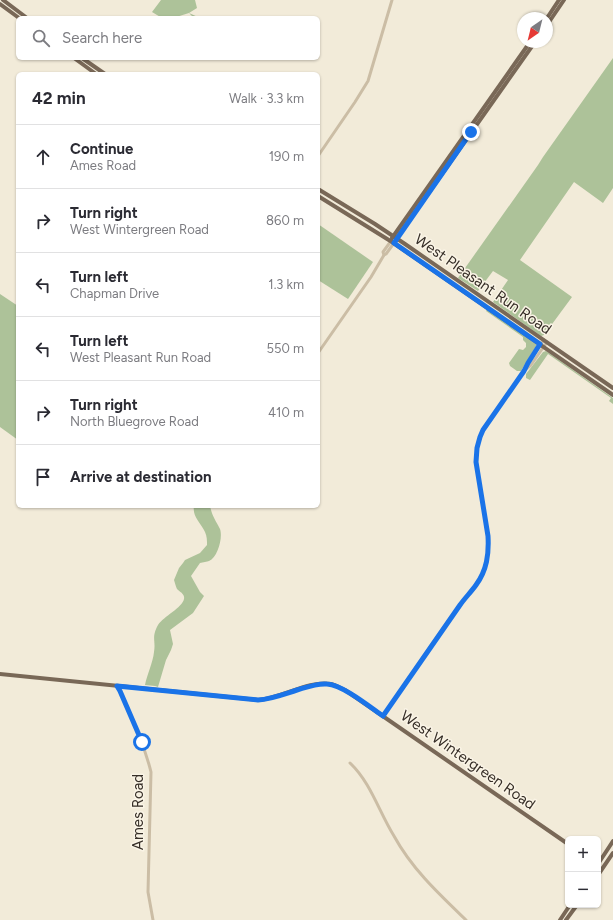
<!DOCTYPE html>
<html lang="en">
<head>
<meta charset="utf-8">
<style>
	:root { --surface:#fff; --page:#f2f2f3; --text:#2b2b33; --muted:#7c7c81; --line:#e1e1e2 }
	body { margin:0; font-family:Figtree,sans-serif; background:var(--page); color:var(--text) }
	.controls { position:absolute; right:12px; bottom:12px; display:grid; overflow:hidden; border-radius:6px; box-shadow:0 1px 3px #0004 }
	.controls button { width:36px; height:36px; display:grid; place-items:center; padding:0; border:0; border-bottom:1px solid var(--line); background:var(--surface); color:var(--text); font:20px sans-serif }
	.compass { position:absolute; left:517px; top:12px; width:36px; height:36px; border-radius:50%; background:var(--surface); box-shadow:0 1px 3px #0004; rotate:215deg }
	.stop { position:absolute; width:12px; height:12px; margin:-9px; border:3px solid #1a73e8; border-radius:50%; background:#fff }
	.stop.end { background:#1a73e8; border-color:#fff; box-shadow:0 1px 4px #0008 }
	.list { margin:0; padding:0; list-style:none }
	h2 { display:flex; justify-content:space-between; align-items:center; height:52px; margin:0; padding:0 16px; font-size:17px }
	h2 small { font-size:13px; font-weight:400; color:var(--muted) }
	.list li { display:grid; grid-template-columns:26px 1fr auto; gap:12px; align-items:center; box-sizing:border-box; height:64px; padding:0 16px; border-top:1px solid var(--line) }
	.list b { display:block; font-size:15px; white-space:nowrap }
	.list p { margin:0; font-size:13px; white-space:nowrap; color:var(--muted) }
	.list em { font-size:13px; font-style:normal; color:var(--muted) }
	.icon { flex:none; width:22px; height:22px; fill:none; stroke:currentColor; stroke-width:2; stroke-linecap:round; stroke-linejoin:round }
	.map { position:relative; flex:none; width:613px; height:920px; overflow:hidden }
	.search { position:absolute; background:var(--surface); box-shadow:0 1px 3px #0004; left:16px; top:16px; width:304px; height:44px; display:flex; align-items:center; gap:10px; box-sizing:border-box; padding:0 14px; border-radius:6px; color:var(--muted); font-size:15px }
	.panel { position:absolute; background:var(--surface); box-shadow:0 1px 3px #0004; left:16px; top:72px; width:304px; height:436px; border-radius:6px }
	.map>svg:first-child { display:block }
</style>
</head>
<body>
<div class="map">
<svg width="613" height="920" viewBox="0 0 613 920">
	<rect width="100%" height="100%" fill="#f2ebd9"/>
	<g fill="#adc299">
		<path d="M161 0H195L197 8 189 13 200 18H194L189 13 173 18H162L152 12Z"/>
		<path d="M613 58V188L603 203 574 182 520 260 572 297 544 335 541 336 493 302 508 280 493 271 478 291 458 278 538 165 543 157Z"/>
		<path d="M318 224 373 262 348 299 318 280Z"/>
		<path d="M0 294 18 306V440L0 427Z"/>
		<path d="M487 309 536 344V346L521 371H517L510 366 509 363 519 349 523 350 526 347V343L523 340V337L486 311Z"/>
		<path d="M546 351 613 398V404L609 401 611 398 548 354 530 380 526 378V374L543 352Z"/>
		<path d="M194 506H210C212 516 216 521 220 529 223 537 218 557 209 561 207 562 203 562 200 563L191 576 200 592 204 596 193 613 170 630 173 644 171 650 166 660 158 687 155 686 145 685C147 675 153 662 154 652 156 640 151 638 158 625 164 616 182 608 184 599 185 594 180 592 177 589 176 587 175 583 174 580L179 568 183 563 185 560 200 553 207 545C207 541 207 536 205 532 201 523 192 517 194 506Z"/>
	</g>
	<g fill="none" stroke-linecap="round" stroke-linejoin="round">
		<g stroke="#cbbda5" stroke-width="3">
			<path d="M318 156 355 102 368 81 392 0"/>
			<path d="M384 255 386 254 394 243"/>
			<path d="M318 353 371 277 384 255 383 252 391 241"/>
			<path d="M525 370 531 365 547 342"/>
			<path d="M117 686 120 691C132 718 144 744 151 772L148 892 153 920"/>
			<path d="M383 716C409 679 433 641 460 605 468 594 478 585 483 573 488 561 488 549 488 536L476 462 478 444 483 430 488 423 524 371 528 363 544 340"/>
			<path d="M350 763C371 783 379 812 394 836 412 869 439 894 466 920"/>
		</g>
		<g stroke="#796857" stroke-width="4">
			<path d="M3 0 27 18"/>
			<path d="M0 4 19 18"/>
			<path d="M547 18 559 0"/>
			<path d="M547 25 564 0"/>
			<path d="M74 58 96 74"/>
			<path d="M82 58 105 74"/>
			<path d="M318 189 375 224 405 244 613 388"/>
			<path d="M318 196 392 242 613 395"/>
			<path d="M392 238 530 42"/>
			<path d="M396 239 535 42"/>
			<path d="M0 674 258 700C282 698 308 680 331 684 336 685 340 688 345 690L568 844"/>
			<path d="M598 864 613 841"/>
			<path d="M598 875 613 853"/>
			<path d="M560 920 570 905"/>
			<path d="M566 920 577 905"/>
		</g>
	</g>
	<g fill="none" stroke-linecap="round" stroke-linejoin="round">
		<path stroke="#1a73e8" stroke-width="5" d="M142 742 120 691 117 686 258 700C272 699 284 694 297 690 307 687 317 683 327 684 343 685 370 707 383 716L460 605C465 598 471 592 476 585 487 570 489 554 488 536L476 462 477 448 480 437 483 430 524 371 528 363 540 344 394 243 471 132"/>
	</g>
	<g text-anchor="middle" stroke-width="3" stroke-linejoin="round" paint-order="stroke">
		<g font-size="15" fill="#362e27" stroke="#faf4e6">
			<text transform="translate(483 284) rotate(35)" y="5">West Pleasant Run Road</text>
			<text transform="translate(468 760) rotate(35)" y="5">West Wintergreen Road</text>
			<text transform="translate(138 812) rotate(-90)" y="5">Ames Road</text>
		</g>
	</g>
</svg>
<div class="controls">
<button>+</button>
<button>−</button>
</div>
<svg class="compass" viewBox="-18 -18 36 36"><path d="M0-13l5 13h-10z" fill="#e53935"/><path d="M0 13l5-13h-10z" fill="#7c7c81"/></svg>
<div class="stop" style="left:142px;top:742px"></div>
<div class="stop end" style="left:471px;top:132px"></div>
<div class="search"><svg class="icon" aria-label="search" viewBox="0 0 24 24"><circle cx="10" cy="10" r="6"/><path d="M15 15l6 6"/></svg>Search here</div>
<section class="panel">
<h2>42 min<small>Walk · 3.3 km</small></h2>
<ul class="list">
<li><svg class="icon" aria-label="ahead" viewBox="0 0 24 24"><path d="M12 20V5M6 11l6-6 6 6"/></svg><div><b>Continue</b><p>Ames Road</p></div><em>190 m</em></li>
<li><svg class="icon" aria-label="right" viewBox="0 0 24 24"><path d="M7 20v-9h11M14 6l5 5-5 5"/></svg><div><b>Turn right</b><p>West Wintergreen Road</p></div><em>860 m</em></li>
<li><svg class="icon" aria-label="left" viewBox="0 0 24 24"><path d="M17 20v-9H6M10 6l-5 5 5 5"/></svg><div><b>Turn left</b><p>Chapman Drive</p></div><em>1.3 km</em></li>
<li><svg class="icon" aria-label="left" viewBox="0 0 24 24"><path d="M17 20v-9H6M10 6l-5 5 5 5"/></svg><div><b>Turn left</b><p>West Pleasant Run Road</p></div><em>550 m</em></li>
<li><svg class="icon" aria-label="right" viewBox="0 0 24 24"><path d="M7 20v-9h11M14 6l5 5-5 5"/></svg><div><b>Turn right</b><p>North Bluegrove Road</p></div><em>410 m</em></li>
<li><svg class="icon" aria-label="arrive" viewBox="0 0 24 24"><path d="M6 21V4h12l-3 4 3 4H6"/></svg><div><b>Arrive at destination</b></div></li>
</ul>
</section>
</div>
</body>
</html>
